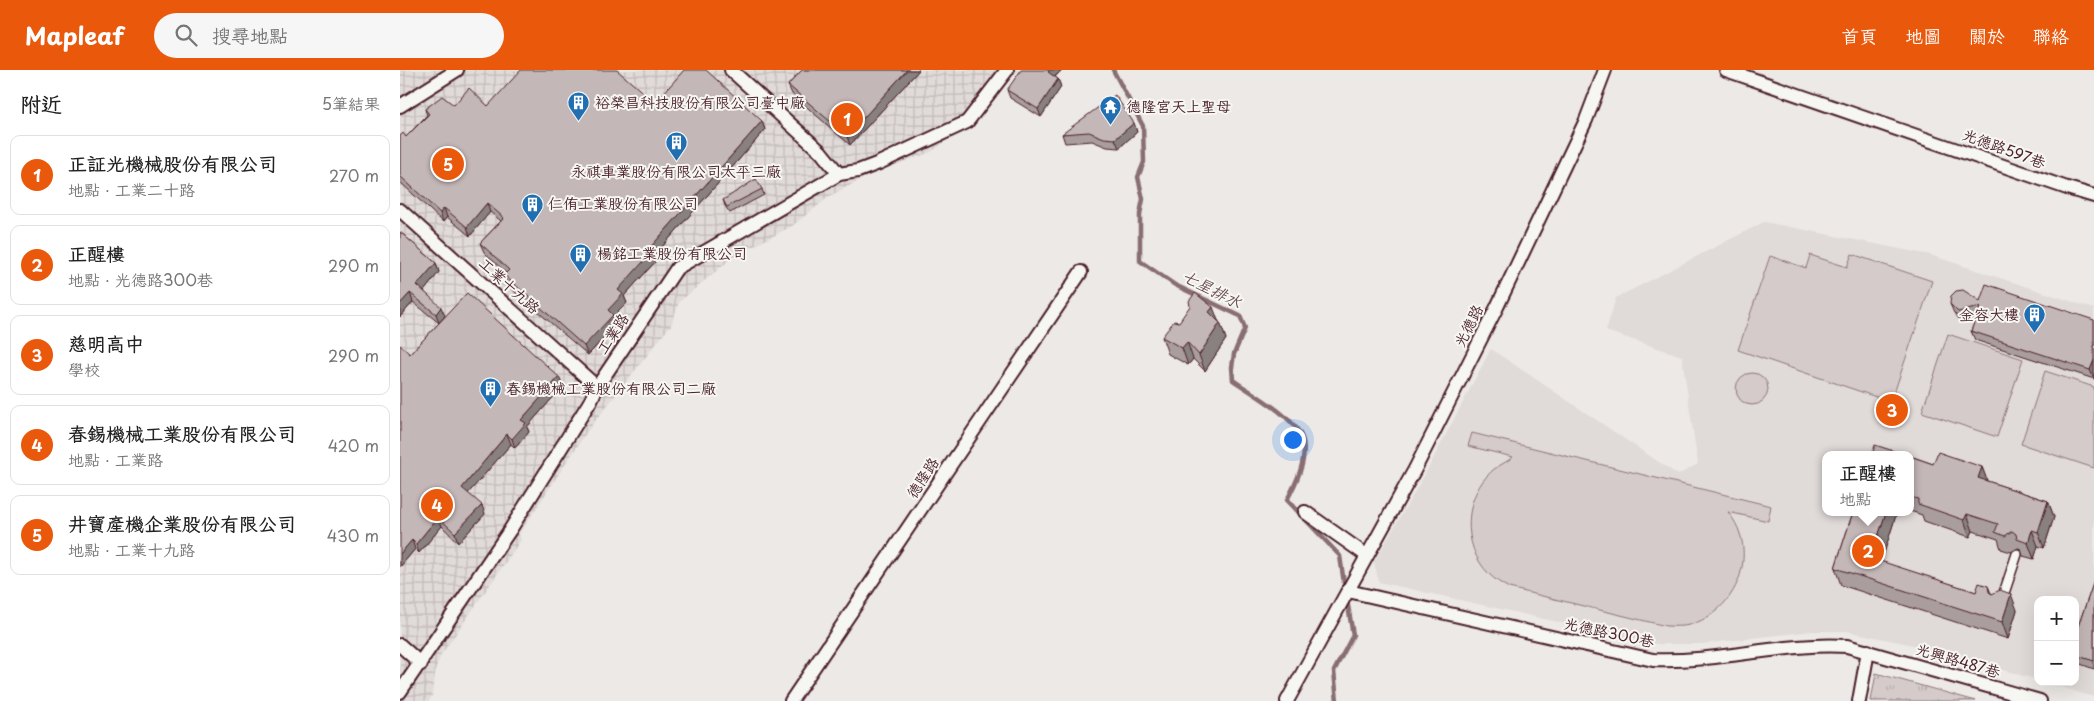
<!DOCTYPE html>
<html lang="zh-TW">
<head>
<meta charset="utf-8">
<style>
	:root { --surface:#fff; --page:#f6f6f6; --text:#222; --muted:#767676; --line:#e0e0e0; --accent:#ea580c }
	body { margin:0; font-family:"Playpen Sans","LXGW WenKai TC",sans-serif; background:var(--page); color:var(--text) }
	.controls { position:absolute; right:15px; bottom:15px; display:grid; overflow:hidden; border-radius:10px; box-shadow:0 5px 20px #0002 }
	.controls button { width:45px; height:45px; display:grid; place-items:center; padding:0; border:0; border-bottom:1px solid var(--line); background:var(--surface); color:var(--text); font:25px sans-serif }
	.you { position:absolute; left:892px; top:369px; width:18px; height:18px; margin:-12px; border:4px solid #fff; border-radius:50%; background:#1a73e8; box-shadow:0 0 0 8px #1a73e833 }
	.badge { display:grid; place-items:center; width:32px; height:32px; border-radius:50%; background:var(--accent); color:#fff; font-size:16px; font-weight:700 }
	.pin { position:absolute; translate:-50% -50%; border:2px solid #fff; box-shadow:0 1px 5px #0006 }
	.popup { position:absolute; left:1422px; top:381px; width:92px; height:65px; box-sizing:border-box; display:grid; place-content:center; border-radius:10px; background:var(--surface); filter:drop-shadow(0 1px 4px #0005); font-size:16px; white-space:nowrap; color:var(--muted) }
	.popup b { font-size:19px; color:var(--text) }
	.popup::after { content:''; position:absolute; left:50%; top:100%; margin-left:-10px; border:10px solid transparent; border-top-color:var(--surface) }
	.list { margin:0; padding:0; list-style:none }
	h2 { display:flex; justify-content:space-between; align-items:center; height:65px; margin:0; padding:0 20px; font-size:21px }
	h2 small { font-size:16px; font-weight:400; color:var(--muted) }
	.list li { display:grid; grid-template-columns:32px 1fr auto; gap:15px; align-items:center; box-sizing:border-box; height:80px; margin:0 10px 10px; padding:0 10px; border:1px solid var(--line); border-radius:10px }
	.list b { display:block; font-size:19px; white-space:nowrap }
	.list p { margin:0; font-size:16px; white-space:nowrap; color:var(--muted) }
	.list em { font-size:16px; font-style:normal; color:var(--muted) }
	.icon { flex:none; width:28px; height:28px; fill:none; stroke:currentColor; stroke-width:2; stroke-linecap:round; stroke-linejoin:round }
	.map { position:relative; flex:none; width:1694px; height:631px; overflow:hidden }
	header { display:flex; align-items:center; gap:30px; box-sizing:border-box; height:70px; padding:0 25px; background:var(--accent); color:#fff }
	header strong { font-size:24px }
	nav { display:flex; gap:28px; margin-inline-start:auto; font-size:18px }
	.search { width:350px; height:45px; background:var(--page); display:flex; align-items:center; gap:12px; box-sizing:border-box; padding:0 18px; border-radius:28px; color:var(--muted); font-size:19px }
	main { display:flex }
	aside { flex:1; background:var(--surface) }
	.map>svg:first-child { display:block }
</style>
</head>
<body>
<header>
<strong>Mapleaf</strong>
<div class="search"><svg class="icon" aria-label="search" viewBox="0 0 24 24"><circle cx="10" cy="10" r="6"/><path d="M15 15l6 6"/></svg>搜尋地點</div>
<nav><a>首頁</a><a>地圖</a><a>關於</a><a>聯絡</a></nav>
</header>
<main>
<aside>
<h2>附近<small>5筆結果</small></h2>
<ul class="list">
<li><span class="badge">1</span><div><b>正証光機械股份有限公司</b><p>地點 · 工業二十路</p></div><em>270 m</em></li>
<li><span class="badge">2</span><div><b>正醒樓</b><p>地點 · 光德路300巷</p></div><em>290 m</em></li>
<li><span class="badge">3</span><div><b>慈明高中</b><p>學校</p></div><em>290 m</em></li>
<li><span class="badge">4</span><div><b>春錫機械工業股份有限公司</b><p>地點 · 工業路</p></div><em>420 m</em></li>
<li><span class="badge">5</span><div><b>井寶產機企業股份有限公司</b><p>地點 · 工業十九路</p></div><em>430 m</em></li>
</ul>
</aside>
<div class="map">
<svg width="1694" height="631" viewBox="0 0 1694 631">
	<defs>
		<pattern id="industrial-grid" width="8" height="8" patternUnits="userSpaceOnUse" patternTransform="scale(1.25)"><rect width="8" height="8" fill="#e0dad8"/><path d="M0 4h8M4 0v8" fill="none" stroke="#c2bbba"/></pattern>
		<pattern id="park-tufts" width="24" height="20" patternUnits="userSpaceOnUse" patternTransform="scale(1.25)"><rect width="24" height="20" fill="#d4cbca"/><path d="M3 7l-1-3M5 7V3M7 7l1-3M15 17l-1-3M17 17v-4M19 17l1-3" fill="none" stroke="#b8aeae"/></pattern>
	</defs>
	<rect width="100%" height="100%" fill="#ece9e6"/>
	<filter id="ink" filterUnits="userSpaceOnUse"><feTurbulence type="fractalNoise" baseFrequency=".02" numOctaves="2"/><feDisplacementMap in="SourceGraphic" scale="10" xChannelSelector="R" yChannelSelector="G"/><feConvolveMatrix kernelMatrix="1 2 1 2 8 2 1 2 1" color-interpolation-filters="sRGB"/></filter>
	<g filter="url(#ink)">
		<path fill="#e0dad8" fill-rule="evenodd" d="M1364 152 1530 185 1694 239V627L1644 612H1675V530H1638V610L1523 577 1447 561H1412L1300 574H1257L979 512 974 492 1023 408 1091 279 1278 405 1298 394 1282 286 1206 261 1216 228ZM1426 385H1510V442H1426Z"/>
		<path fill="url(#industrial-grid)" d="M0 0H620L592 19 551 67 531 82 475 102 430 126 392 156 333 187 279 232 271 255 188 360 119 464 121 470 41 585 36 597 32 626 29 631H0Z"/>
		<g fill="#d4cbca" stroke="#8f757a">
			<path d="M1452 184 1532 211 1491 332 1338 280 1370 186 1406 198 1410 185 1447 197Z"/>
			<path d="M1548 264 1623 289 1597 367 1522 342Z"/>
			<path d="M1645 301 1694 317V398L1621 374Z"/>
			<circle cx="1352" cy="319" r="16"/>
			<path d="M1072 363 1371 436 1368 451 1328 442C1361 482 1337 542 1289 555 1282 557 1273 556 1266 556L1109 518C1102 514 1095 510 1089 504 1061 476 1063 426 1093 400 1099 395 1107 392 1113 387L1068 376Z"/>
		</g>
		<path fill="url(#park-tufts)" stroke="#8f757a" d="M1476 603 1576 631H1471Z"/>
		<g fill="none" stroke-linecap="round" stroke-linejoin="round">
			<g stroke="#886e73" stroke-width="4.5">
				<path d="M713 0 743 56 744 92 738 107 743 129 740 144V191L775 215 840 246 845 258 834 284 832 297 833 310C851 323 898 348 903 371 907 391 896 413 887 430L940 486 945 520"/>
				<path d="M937 631 934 601 953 565 947 530"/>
			</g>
			<defs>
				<path id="pedestrian" d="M1601 532 1617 484"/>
				<g id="minor">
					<path d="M331 0 421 82 439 104"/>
					<path d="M1326 0 1667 118 1694 126"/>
					<path d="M0 36 57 0"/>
					<path d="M0 140 197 317"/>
					<path d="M905 442 966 485"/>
					<path d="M948 521 1253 590C1318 593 1382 572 1447 576L1640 631"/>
					<path d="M0 575 21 594"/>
					<path d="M0 622 110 460 191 330 197 317 277 198 439 104 458 101 479 93 567 52 607 0"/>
					<path d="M391 631 681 202"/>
					<path d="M887 631 1015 399 1097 237 1186 50 1205 0"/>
					<path d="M1459 631 1468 581"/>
				</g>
			</defs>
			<use href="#pedestrian" stroke="#4a1f2b" stroke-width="12"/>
			<use href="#minor" stroke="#4a1f2b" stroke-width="16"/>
			<use href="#pedestrian" stroke="#f6f6f2" stroke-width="9"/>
			<use href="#minor" stroke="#f6f6f2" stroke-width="12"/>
		</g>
		<g fill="#a99d9d" stroke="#4a1f2b">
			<path d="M402 0H519L450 75 392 24 388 15Z"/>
			<path d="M662 0 655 7 658 9 661 17 641 47 610 28 607 20Z"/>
			<path d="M255 33 362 51 365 60 253 187 255 192 224 226 227 233 214 246 217 254 188 285 107 215 104 205 106 203 84 182 80 173 101 151 90 142 70 166 47 147 43 152 0 112V66L6 67 27 45 25 39 54 35 88 36Z"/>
			<path d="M734 53 737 62 719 78 707 77 692 71 665 73 662 64Z"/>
			<path d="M362 119 364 125 330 143 325 136 323 130Z"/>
			<path d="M0 162 36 193 39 202 24 221 45 246 40 252 163 316 127 357 129 362 115 378 111 374 68 423 85 444 58 473 42 456 19 483 15 479 0 497 10 284 39 253 13 232 0 247Z"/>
			<path d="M1580 231 1694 250V309L1575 270 1571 261 1576 248 1561 251 1554 243 1550 234Z"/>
			<path d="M818 250 820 253 826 269 805 301 793 289 788 295 768 284 762 267 779 252Z"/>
			<path d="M1510 386 1533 394 1582 397 1587 411 1648 431 1654 447 1644 478 1638 476 1634 489 1623 486 1621 479 1618 478 1611 482 1601 479 1598 469 1573 461 1570 467 1524 451 1522 445 1510 441Z"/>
			<path d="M1453 442H1497L1481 492 1576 522 1588 516 1591 523 1617 540 1608 569 1441 515 1435 498Z"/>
			<path d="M1694 511V599L1675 592V565Z"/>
		</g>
		<g fill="#898080" stroke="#4a1f2b">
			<path d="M507 0H519L450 75 447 66Z"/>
			<path d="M650 0H662L651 10 648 2Z"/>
			<path d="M658 9 661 17 641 47 638 39Z"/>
			<path d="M362 51 365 60 253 187 255 192 224 226 227 233 214 246 217 254 188 285 184 276 218 220 248 180Z"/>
			<path d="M734 53 737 62 719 78 715 69Z"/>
			<path d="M87 133 90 142 70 166 67 157Z"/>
			<path d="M44 138 47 147 43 152 40 143Z"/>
			<path d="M36 193 39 202 21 225 17 215Z"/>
			<path d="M10 223 13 232 0 247V234Z"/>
			<path d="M41 237 45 246 39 253 36 244Z"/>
			<path d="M813 237 819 253 809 242Z"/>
			<path d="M820 253 826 269 805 301 799 285Z"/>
			<path d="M787 272 793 289 788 295 782 278Z"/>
			<path d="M1694 290V309L1690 300Z"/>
			<path d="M159 307 163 316 127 357 129 362 115 378 112 369 121 350Z"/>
			<path d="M107 364 111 374 65 427 62 418Z"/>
			<path d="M1582 397 1588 413 1578 408Z"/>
			<path d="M1648 431 1654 447 1644 478 1638 462Z"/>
			<path d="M82 435 85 444 58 473 55 463Z"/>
			<path d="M1486 442H1497L1477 505 1471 488Z"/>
			<path d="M1567 444 1573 461 1570 467 1564 450Z"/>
			<path d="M38 447 42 456 19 483 16 474Z"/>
			<path d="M1632 460 1638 476 1634 489 1628 473Z"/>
			<path d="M12 470 15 479 0 497V484Z"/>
			<path d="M1611 524 1617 540 1608 569 1602 552Z"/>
		</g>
		<g fill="#c4b7b7" stroke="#4a1f2b">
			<path d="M121 0H217L255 33 284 0H306L362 51 248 180 251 183 218 220 223 224 208 240 213 245 184 276 104 205 109 200 80 173 104 148 87 133 67 157 44 138 40 143 0 106V66L3 63 6 67 29 44 25 39 42 26 54 35 69 18 88 36Z"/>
			<path d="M402 0H507L447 66 388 15Z"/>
			<path d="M621 0H650L648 2 658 9 638 39 607 20Z"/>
			<path d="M715 25 734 53 715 69 704 68 689 62 662 64Z"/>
			<path d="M356 109 362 119 327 137 323 130Z"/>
			<path d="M0 162 36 193 17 215 41 237 36 244 10 223 0 234Z"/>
			<path d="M1586 214 1694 250V290L1690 300 1571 261 1580 237 1558 242 1550 234 1551 226 1556 221 1563 220 1580 231Z"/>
			<path d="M67 223 159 307 121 350 126 353 112 369 107 364 62 418 82 435 55 463 38 447 16 474 12 470 0 484V275L10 284Z"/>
			<path d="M795 223 813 237 809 242 820 253 799 285 787 272 782 278 762 267 774 251 779 252 790 236 789 231Z"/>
			<path d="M1475 375 1506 385H1472Z"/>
			<path d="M1538 382 1582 397 1578 408 1648 431 1638 462 1632 460 1628 473 1617 469 1616 464 1612 461 1605 466 1595 462 1598 454 1567 444 1564 450 1518 434V429L1510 427V386L1533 394Z"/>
			<path d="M1453 442H1486L1471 488 1576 522 1579 513 1588 516 1589 522 1592 524 1600 520 1611 524 1602 552 1435 498Z"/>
			<path d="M1694 511V591L1675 585V565Z"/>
		</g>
	</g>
	<defs>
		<symbol id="building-pin" viewBox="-11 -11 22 30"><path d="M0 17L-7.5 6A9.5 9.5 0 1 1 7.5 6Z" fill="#1f6fb2" stroke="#f6f6f2"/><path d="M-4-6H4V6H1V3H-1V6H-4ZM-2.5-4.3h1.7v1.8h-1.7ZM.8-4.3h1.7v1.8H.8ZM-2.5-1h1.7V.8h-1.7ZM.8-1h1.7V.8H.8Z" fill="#fff"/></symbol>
		<symbol id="temple-pin" viewBox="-11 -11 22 30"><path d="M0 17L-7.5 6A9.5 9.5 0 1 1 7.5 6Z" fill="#1f6fb2" stroke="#f6f6f2"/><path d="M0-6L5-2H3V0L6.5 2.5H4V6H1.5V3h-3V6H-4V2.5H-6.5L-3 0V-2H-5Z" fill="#fff"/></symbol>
	</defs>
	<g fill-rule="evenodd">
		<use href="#building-pin" x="166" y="20" width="25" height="34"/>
		<use href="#temple-pin" x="698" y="24" width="25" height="34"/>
		<use href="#building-pin" x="264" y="60" width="25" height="34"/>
		<use href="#building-pin" x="120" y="122" width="25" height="34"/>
		<use href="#building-pin" x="168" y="172" width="25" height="34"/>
		<use href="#building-pin" x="1622" y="232" width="25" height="34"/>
		<use href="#building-pin" x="78" y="306" width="25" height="34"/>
	</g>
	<g text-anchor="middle" stroke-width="4" stroke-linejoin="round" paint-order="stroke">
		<g font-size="15" fill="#4a1f2b" stroke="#f6f6f2" text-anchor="start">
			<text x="195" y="38">裕榮昌科技股份有限公司臺中廠</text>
			<text x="726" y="42">德隆宮天上聖母</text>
			<text x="276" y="107" text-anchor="middle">永祺車業股份有限公司太平三廠</text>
			<text x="148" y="139">仁侑工業股份有限公司</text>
			<text x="197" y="189">楊銘工業股份有限公司</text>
			<text x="1619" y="250" text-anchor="end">金容大樓</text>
			<text x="106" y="324">春錫機械工業股份有限公司二廠</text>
		</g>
		<g font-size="15" fill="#4a1f2b" stroke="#f6f6f2">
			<text transform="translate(1604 79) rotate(20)" y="5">光德路597巷</text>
			<text transform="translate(109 216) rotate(42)" y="5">工業十九路</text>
			<text transform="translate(1069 256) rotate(-63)" y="5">光德路</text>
			<text transform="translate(213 264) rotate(-57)" y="5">工業路</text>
			<text transform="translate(523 408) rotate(-57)" y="5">德隆路</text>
			<text transform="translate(1209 563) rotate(12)" y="5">光德路300巷</text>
			<text transform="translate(1558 591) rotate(16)" y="5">光興路487巷</text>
		</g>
		<g font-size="16" font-style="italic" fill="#6e4d55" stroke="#f6f6f2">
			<text transform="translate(812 219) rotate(27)" y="6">七星排水</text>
		</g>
	</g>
</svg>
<div class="controls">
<button>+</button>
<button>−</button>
</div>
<div class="you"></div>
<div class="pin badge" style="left:447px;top:49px">1</div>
<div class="pin badge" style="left:1468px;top:481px">2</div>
<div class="popup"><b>正醒樓</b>地點</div>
<div class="pin badge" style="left:1492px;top:340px">3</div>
<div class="pin badge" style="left:37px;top:435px">4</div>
<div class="pin badge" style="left:48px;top:94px">5</div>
</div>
</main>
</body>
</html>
